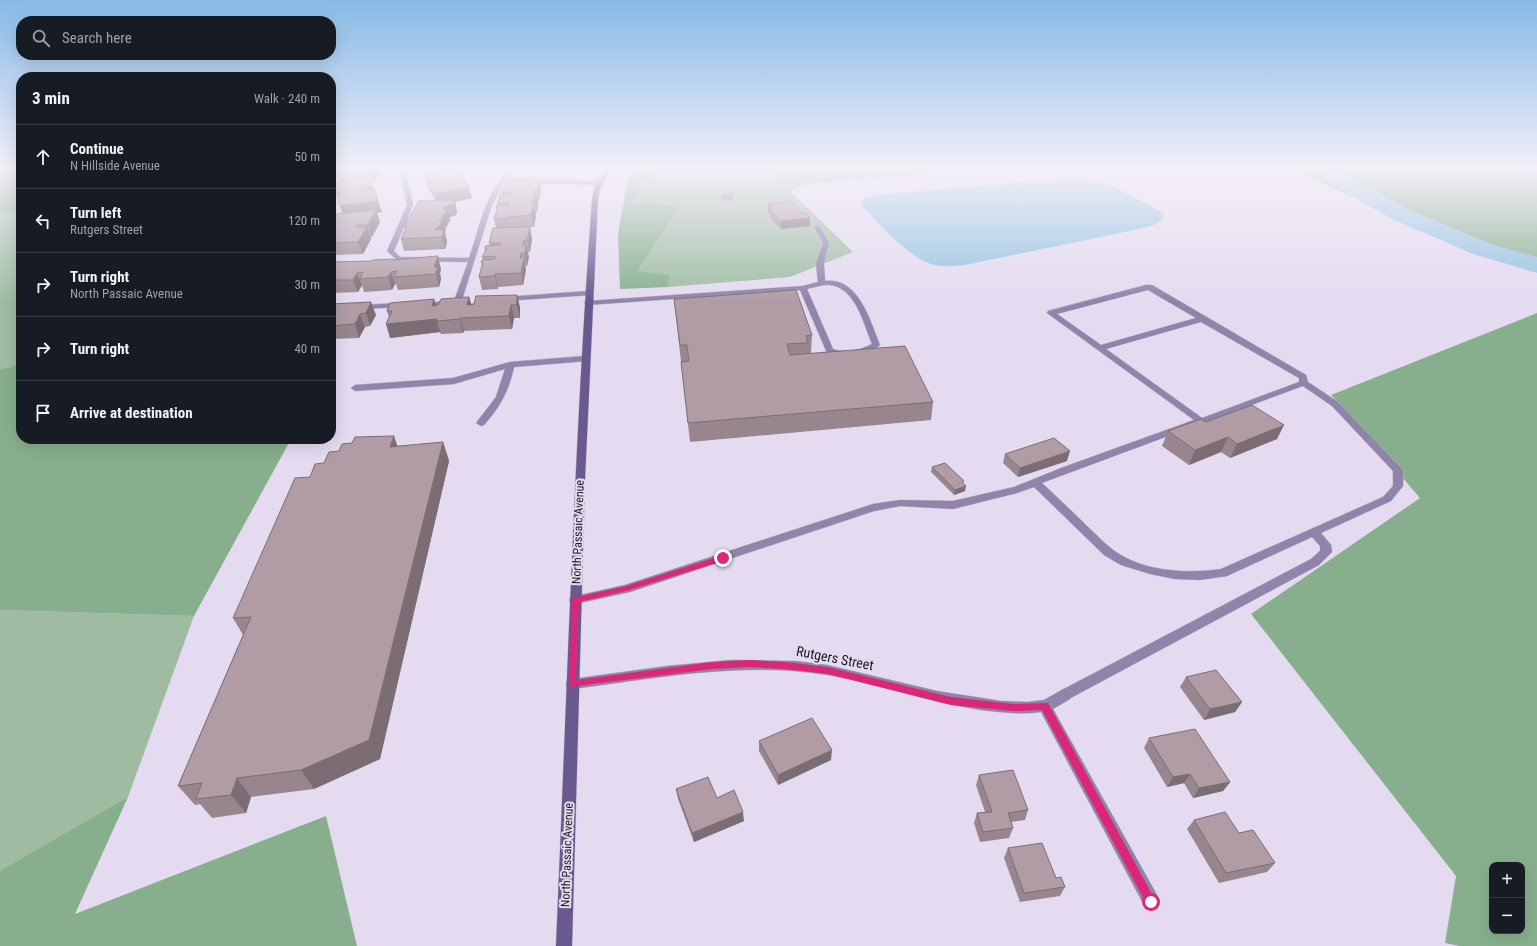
<!DOCTYPE html>
<html lang="en">
<head>
<meta charset="utf-8">
<style>
	:root { --surface:#171b24; --page:#242831; --text:#f1f3f6; --muted:#9ea1a6; --line:#363941 }
	body { margin:0; font-family:"Roboto Condensed",sans-serif; background:var(--page); color:var(--text) }
	.controls { position:absolute; right:12px; bottom:12px; display:grid; overflow:hidden; border-radius:8px; box-shadow:0 4px 16px #0002 }
	.controls button { width:36px; height:36px; display:grid; place-items:center; padding:0; border:0; border-bottom:1px solid var(--line); background:var(--surface); color:var(--text); font:20px sans-serif }
	.stop { position:absolute; width:12px; height:12px; margin:-9px; border:3px solid #db2777; border-radius:50%; background:#fff }
	.stop.end { background:#db2777; border-color:#fff; box-shadow:0 1px 4px #0008 }
	.list { margin:0; padding:0; list-style:none }
	h2 { display:flex; justify-content:space-between; align-items:center; height:52px; margin:0; padding:0 16px; font-size:17px }
	h2 small { font-size:13px; font-weight:400; color:var(--muted) }
	.list li { display:grid; grid-template-columns:26px 1fr auto; gap:12px; align-items:center; box-sizing:border-box; height:64px; padding:0 16px; border-top:1px solid var(--line) }
	.list b { display:block; font-size:15px; white-space:nowrap }
	.list p { margin:0; font-size:13px; white-space:nowrap; color:var(--muted) }
	.list em { font-size:13px; font-style:normal; color:var(--muted) }
	.icon { flex:none; width:22px; height:22px; fill:none; stroke:currentColor; stroke-width:2; stroke-linecap:round; stroke-linejoin:round }
	.map { position:relative; flex:none; width:1537px; height:946px; overflow:hidden }
	.search { position:absolute; background:var(--surface); box-shadow:0 4px 16px #0002; left:16px; top:16px; width:320px; height:44px; display:flex; align-items:center; gap:10px; box-sizing:border-box; padding:0 14px; border-radius:16px; color:var(--muted); font-size:15px }
	.panel { position:absolute; background:var(--surface); box-shadow:0 4px 16px #0002; left:16px; top:72px; width:320px; height:372px; border-radius:16px }
	.map>svg:first-child { display:block }
</style>
</head>
<body>
<div class="map">
<svg width="1537" height="946" viewBox="0 0 1537 946">
	<rect width="100%" height="100%" fill="#e4dbf0"/>
	<g fill="#9fbca3">
		<path d="M658 169H776L788 185 811 183 790 191 853 252 790 277 668 287V275L637 272 630 202Z"/>
		<path d="M0 211 21 216V361L11 367 0 369Z"/>
		<path d="M0 610 194 616 128 797 0 873Z"/>
	</g>
	<g fill="#87af8d" fill-rule="evenodd">
		<path d="M0 169H21V216L0 211Z"/>
		<path d="M638 169H658L631 202 679 207 637 271 669 275 668 287 620 289 618 234 628 178Z"/>
		<path d="M776 169H986L788 185Z"/>
		<path d="M1291 169H1511L1537 174V270L1467 248Z"/>
		<path d="M1537 313V946H1460L1445 943 1456 876 1251 614 1420 498 1331 395ZM1492 865H1522V931H1492Z"/>
		<path d="M21 361V439H291L194 616 0 610V369L11 367Z"/>
		<path d="M128 797 75 914 326 816 357 946H0V873L2 870Z"/>
	</g>
	<path fill="#95c3e2" d="M1075 178C1105 179 1131 196 1158 210L1164 215C1161 225 1149 226 1139 229L965 265C953 266 939 268 928 263 903 252 882 226 863 207L862 203 864 199 875 195Z"/>
	<g fill="none" stroke-linecap="round" stroke-linejoin="round">
		<path fill="#95c3e2" fill-rule="evenodd" d="M1323 169H1344L1346 174 1408 209 1491 244 1537 257V273L1473 254 1392 219 1329 183Z"/>
		<defs>
			<g id="lane">
				<path d="M817 225 820 227 829 243 824 263 825 281C859 277 870 321 880 345 867 358 843 358 827 353L800 290 588 305 584 303 588 301 803 286 818 282 816 263 823 243 814 227ZM824 285C854 282 863 322 872 344 860 350 847 354 833 349L807 289Z"/>
				<path d="M1146 285H1152L1306 375 1308 382 1338 402 1403 470V486L1391 501 1321 533 1331 545 1332 552 1319 565 1065 701 1060 699 1058 695 1060 691 1311 559 1320 551V546L1312 537 1227 576 1200 580 1175 579 1150 574 1121 565 1104 555 1034 487 1017 493 953 509 900 506 874 511 630 592 575 604 571 603 569 600 571 597 625 585 873 504 900 500 953 501 1014 487 1061 468 1194 420 1047 313 1048 311ZM1148 290 1196 318 1101 345 1057 314ZM1201 322 1299 378V382L1202 418 1106 349ZM1303 386 1332 406 1393 471V486L1383 497 1221 569C1186 574 1142 572 1112 549 1104 543 1097 535 1089 528 1074 513 1058 498 1042 483Z"/>
				<path d="M588 291H591V295L505 301 501 299 505 297Z"/>
				<path d="M585 356 589 359 588 361 514 367C509 391 500 407 484 425L481 426 476 423 496 397 505 369 454 384 355 391 351 388 355 385 453 378 510 362Z"/>
			</g>
			<g id="street">
				<path d="M401 169H408L406 171 413 205 394 251 400 257 469 258C480 227 485 192 510 169H517L507 178 599 181 602 183 599 185 504 182 491 208 461 303 457 305 421 307 417 305 418 303 454 301 468 262 398 261 388 252 387 251 407 205 400 171Z"/>
				<path d="M402 303 406 305 405 307 360 309 356 307 360 305Z"/>
				<path d="M731 660 795 661 827 665 937 691 1001 701 1027 702 1044 700 1060 691 1065 689 1070 691 1072 695 1070 699 1053 709 1157 895 1159 901 1157 907 1151 909 1145 907 1041 712C1021 715 1001 712 981 710 928 702 880 684 828 675 743 661 656 678 572 689L567 688 566 684 567 680 572 679 667 666Z"/>
			</g>
			<path id="secondary" d="M606 169H612L601 186 598 199 585 479 572 946H556C567 697 574 448 592 199L595 186Z"/>
		</defs>
		<use href="#lane" stroke="#c0b8ca" stroke-width="1"/>
		<use href="#street" stroke="#c0b8ca" stroke-width="1"/>
		<use href="#secondary" stroke="#c0b8ca" stroke-width="1"/>
		<use href="#lane" fill="#8f85aa" fill-rule="evenodd"/>
		<use href="#street" fill="#8f85aa" fill-rule="evenodd"/>
		<use href="#secondary" fill="#69598e" fill-rule="evenodd"/>
	</g>
	<g fill="#98868e">
		<path d="M421 169H459L472 198 455 202 457 212 456 215 449 218 450 220 447 226 446 227 445 233 447 242 445 249 404 251 401 239 405 230 404 226 435 201 431 192H430L427 183 422 173Z"/>
		<path d="M525 169H558L555 172 525 170Z"/>
		<path d="M382 170 374 182H371L382 212 377 213 380 222 372 237H370L371 239 363 254 331 255V224L342 213V182L338 171Z"/>
		<path d="M539 179 541 191 539 201H538V205L537 212H535L536 215 534 227H530L532 239 530 252H528L529 257 527 266H525L526 270 523 285 498 287V289L482 290 479 277 482 266 481 262 483 260 482 257 485 252V249L489 246V243L496 228 494 219 497 211 496 207 498 205 497 203 500 199 499 196 503 194 502 192Z"/>
		<path d="M733 194 734 198 732 201 721 200V196Z"/>
		<path d="M768 204 801 213 810 218V226L781 229 769 217V214L768 212Z"/>
		<path d="M394 260 441 269 440 273 441 279 439 287 398 290 396 284H395L392 290 364 292 362 285 358 292 331 293V262L372 261Z"/>
		<path d="M517 295 520 308V318H514L512 329 464 331 463 333 441 334 440 332 390 338 389 317 387 311 434 299 436 306 438 305 469 297 471 304Z"/>
		<path d="M674 299 812 335 811 353 808 354 933 402 931 420 690 442Z"/>
		<path d="M331 304 376 315 370 326 365 327 359 338 331 339Z"/>
		<path d="M1206 422 1277 439 1230 458 1221 452 1189 465 1162 446 1168 431Z"/>
		<path d="M394 436 397 446 443 442 449 461 380 759 314 789 251 797 246 813 212 818 200 804 195 805 178 786 243 635 233 618 310 477 324 463 339 451 352 443Z"/>
		<path d="M1005 454 1067 461 1018 477 1003 463Z"/>
		<path d="M932 467 964 484 965 491 954 495 931 472Z"/>
		<path d="M1186 677 1242 702 1235 712 1204 720 1180 687Z"/>
		<path d="M1149 738 1230 782 1223 791 1193 798 1184 783 1167 787 1144 748Z"/>
		<path d="M759 741 831 760 778 785 759 751Z"/>
		<path d="M979 775 1028 810 1025 820 1011 822 1013 828 1009 838 980 842 974 823 977 813 985 812 976 785Z"/>
		<path d="M676 789 717 798 744 821 694 842 678 799Z"/>
		<path d="M1194 820 1239 833 1275 863 1267 872 1219 883 1187 829Z"/>
		<path d="M1008 848 1056 878 1065 887 1060 896 1020 902 1004 858Z"/>
	</g>
	<g fill="#7c6d74">
		<path d="M372 169H382V170L374 182 371 171Z"/>
		<path d="M455 169H458L462 175 464 186Z"/>
		<path d="M554 169H558L555 172Z"/>
		<path d="M435 171 441 191 428 183 431 192H430L424 172Z"/>
		<path d="M539 179 541 191 539 201 537 190Z"/>
		<path d="M373 187 377 199 367 200 363 189Z"/>
		<path d="M469 187 472 198 455 202 457 212 456 215 449 218 450 220 447 226 446 227 445 233 447 242 445 249 442 237 435 229 441 216 435 194Z"/>
		<path d="M534 190 535 197 536 193 538 205 537 212 533 194Z"/>
		<path d="M336 192H340L344 203 340 204Z"/>
		<path d="M532 200 533 208 534 204 536 215 534 227 531 215V204Z"/>
		<path d="M378 201 382 212 377 213 380 222 372 237 368 225 344 217 340 206Z"/>
		<path d="M810 218V226L781 229V221Z"/>
		<path d="M367 227 371 239 363 254 358 242Z"/>
		<path d="M530 227 532 239 530 252 527 240Z"/>
		<path d="M524 240 526 248V245L529 257 527 266 523 245Z"/>
		<path d="M521 253 523 262 524 258 526 270 523 285 521 273 520 258Z"/>
		<path d="M438 256 441 269 440 273 441 279 439 287 434 267Z"/>
		<path d="M391 272 395 284 392 290 388 277Z"/>
		<path d="M357 273 362 285 358 292 353 280Z"/>
		<path d="M495 274 498 287V289L495 276Z"/>
		<path d="M517 295 520 308V318L517 305Z"/>
		<path d="M469 297 473 310 470 318 467 305Z"/>
		<path d="M434 299 438 312 432 306Z"/>
		<path d="M371 302 376 315 370 326 366 313Z"/>
		<path d="M511 305 514 318 512 329 509 316Z"/>
		<path d="M360 314 365 327 359 338 355 324Z"/>
		<path d="M460 318 464 331 463 333 460 319Z"/>
		<path d="M437 319V321L440 332 390 338 386 324Z"/>
		<path d="M1284 425 1277 439 1230 458 1237 444Z"/>
		<path d="M394 436 400 454 390 447Z"/>
		<path d="M1228 437 1221 452 1189 465 1195 450Z"/>
		<path d="M443 442 449 461 380 759 314 789 301 770Z"/>
		<path d="M1070 451 1067 461 1018 477 1020 468Z"/>
		<path d="M966 486 965 491 954 495 955 490Z"/>
		<path d="M1242 702 1235 712 1204 720 1210 709Z"/>
		<path d="M832 750 831 760 778 785V775Z"/>
		<path d="M1190 774 1184 783 1167 787 1173 777Z"/>
		<path d="M237 778 251 797 246 813 231 795Z"/>
		<path d="M1230 782 1223 791 1193 798 1199 788Z"/>
		<path d="M743 812 744 821 694 842 692 833Z"/>
	</g>
	<g fill="#b19ca5" stroke="#7c6d74">
		<path d="M339 169H372L371 171H338Z"/>
		<path d="M423 169H459L462 175H459L461 178H463L469 187 435 194 428 183 439 181 438 180 427 181 425 174 436 172 435 171 424 172Z"/>
		<path d="M369 177 373 187 363 189V190L374 189 378 201 340 206 337 196 341 195 340 192H336L334 183Z"/>
		<path d="M539 179 537 190H534L533 194 536 193 535 200H532L531 204H534L531 215 509 217V218L494 219 498 207H496L497 205H508L509 203H497L501 196H499L500 194H513V192H502L506 180Z"/>
		<path d="M722 194H733L732 197 721 196Z"/>
		<path d="M455 200 453 204 444 207V209H447L444 215 441 216H443L442 219 439 220H442L439 227 435 229 444 230 442 237 401 239 407 226H404L419 201Z"/>
		<path d="M791 201 801 213H805L810 218 781 221 769 209H771L768 204Z"/>
		<path d="M376 210 368 225H357L356 227H367L358 242 331 243V229L334 225 331 226V224L337 214Z"/>
		<path d="M530 227 527 240H524L523 245H526L525 253H521L520 258H524L521 273 495 274V276L479 277 483 262H481L482 260 495 259V256L482 257 487 248 485 249V246L500 245 501 243H489L493 228Z"/>
		<path d="M438 256 434 267H438L435 274 394 277 397 271 391 272 388 277 360 279 363 272 357 273 353 280H331V262L372 261 373 260 393 259V260Z"/>
		<path d="M796 290 812 335 806 336 808 343 787 344 790 355 905 346 933 402 688 423 681 362 689 361 687 345H680L674 299Z"/>
		<path d="M517 295V305H511L509 316 460 318V319L437 321V319L386 324 392 311H387L390 303 434 299 432 306 438 305 441 299 469 297 467 305 474 304 476 296Z"/>
		<path d="M371 302 366 313 360 314 355 324 331 326V304Z"/>
		<path d="M1252 405 1284 425 1237 444 1228 437 1195 450 1168 431 1201 419 1206 422Z"/>
		<path d="M394 436 390 447 443 442 369 740 301 770 237 778 231 795 196 799 202 783 178 786 251 617 233 618 295 478 310 477 315 464 324 463 329 452 339 451 342 444 352 443 355 437Z"/>
		<path d="M1054 438 1070 451 1020 468 1005 454Z"/>
		<path d="M945 463 964 481 962 482 966 486 955 490 932 467Z"/>
		<path d="M1216 670 1242 702 1210 709 1186 677Z"/>
		<path d="M812 718 832 750 778 775 759 741Z"/>
		<path d="M1195 729 1230 782 1199 788 1190 774 1173 777 1149 738Z"/>
		<path d="M1013 770 1028 810 1008 813 1013 828 983 832 977 813 992 812 979 775Z"/>
		<path d="M708 777 717 798 734 790 743 812 692 833 676 789Z"/>
		<path d="M1225 812 1239 833 1253 830 1275 863 1226 873 1194 820Z"/>
		<path d="M1042 843 1056 878 1061 877 1065 887 1024 893 1008 848Z"/>
	</g>
	<linearGradient id="sky" x2="0" y2="1"><stop stop-color="#87bae6"/><stop offset="0.56" stop-color="#f3eff8"/><stop offset="1" stop-color="#f3eff8" stop-opacity="0"/></linearGradient>
	<rect width="1537" height="302" fill="url(#sky)"/>
	<path fill="#db2777" d="M723 555 727 558 726 560 626 591 579 602 576 680 712 662 749 660 785 662 828 667 951 697 1014 704 1048 703 1154 898 1156 902 1154 905 1151 907 1147 905 1042 710 1014 711 951 705 828 674 785 669 749 667 712 669 569 687 572 598 626 586Z"/>
	<g text-anchor="middle" stroke-width="4" stroke-linejoin="round" paint-order="stroke">
		<g font-size="12" fill="#1b181f" stroke="#e4dbf0">
			<text transform="translate(578 532) rotate(-88)" y="4">North Passaic Avenue</text>
			<text transform="translate(567 855) rotate(-88)" y="4">North Passaic Avenue</text>
		</g>
		<g font-size="14" fill="#1b181f" stroke="#e4dbf0">
			<text transform="translate(835 658) rotate(11)" y="5">Rutgers Street</text>
		</g>
	</g>
</svg>
<div class="controls">
<button>+</button>
<button>−</button>
</div>
<div class="stop" style="left:1151px;top:902px"></div>
<div class="stop end" style="left:723px;top:558px"></div>
<div class="search"><svg class="icon" aria-label="search" viewBox="0 0 24 24"><circle cx="10" cy="10" r="6"/><path d="M15 15l6 6"/></svg>Search here</div>
<section class="panel">
<h2>3 min<small>Walk · 240 m</small></h2>
<ul class="list">
<li><svg class="icon" aria-label="ahead" viewBox="0 0 24 24"><path d="M12 20V5M6 11l6-6 6 6"/></svg><div><b>Continue</b><p>N Hillside Avenue</p></div><em>50 m</em></li>
<li><svg class="icon" aria-label="left" viewBox="0 0 24 24"><path d="M17 20v-9H6M10 6l-5 5 5 5"/></svg><div><b>Turn left</b><p>Rutgers Street</p></div><em>120 m</em></li>
<li><svg class="icon" aria-label="right" viewBox="0 0 24 24"><path d="M7 20v-9h11M14 6l5 5-5 5"/></svg><div><b>Turn right</b><p>North Passaic Avenue</p></div><em>30 m</em></li>
<li><svg class="icon" aria-label="right" viewBox="0 0 24 24"><path d="M7 20v-9h11M14 6l5 5-5 5"/></svg><div><b>Turn right</b></div><em>40 m</em></li>
<li><svg class="icon" aria-label="arrive" viewBox="0 0 24 24"><path d="M6 21V4h12l-3 4 3 4H6"/></svg><div><b>Arrive at destination</b></div></li>
</ul>
</section>
</div>
</body>
</html>
